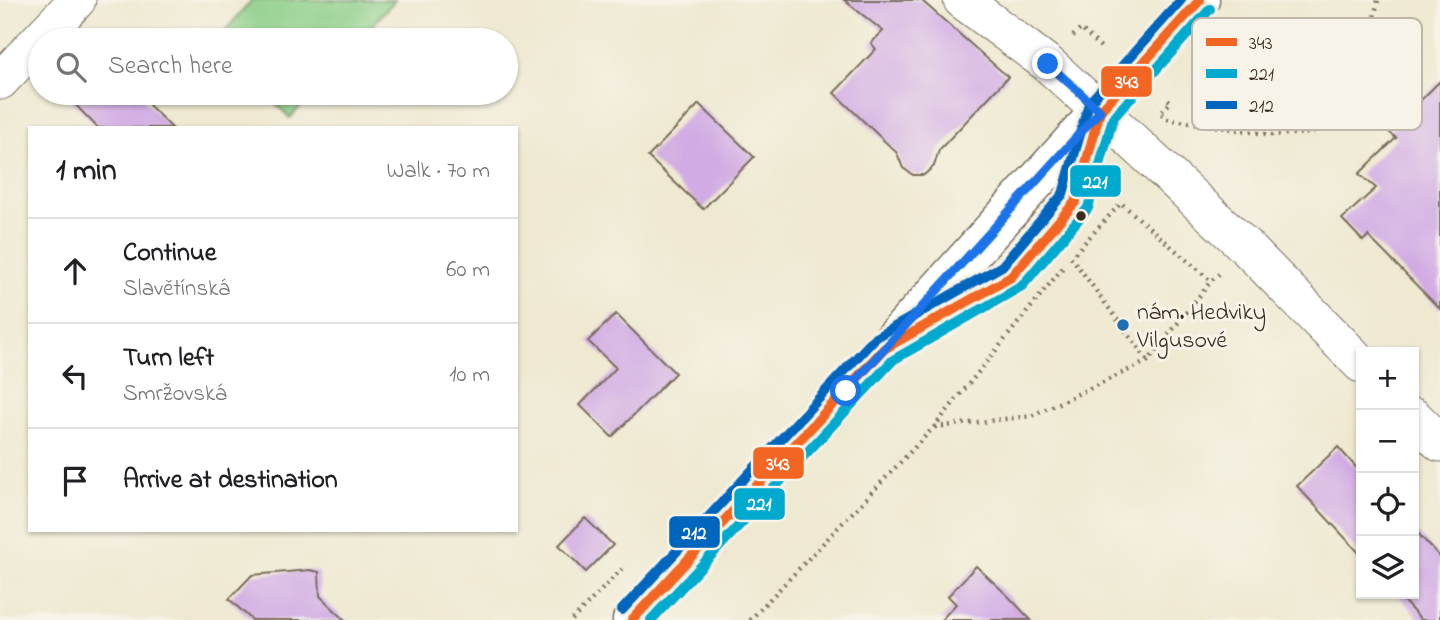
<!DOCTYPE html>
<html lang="en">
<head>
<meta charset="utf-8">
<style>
	:root { --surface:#fff; --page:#f6f6f6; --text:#202124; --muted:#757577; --line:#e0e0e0 }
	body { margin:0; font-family:"Indie Flower",sans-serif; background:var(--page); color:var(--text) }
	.controls { position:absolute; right:21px; bottom:21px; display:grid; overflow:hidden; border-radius:0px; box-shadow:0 2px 5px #0004 }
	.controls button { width:63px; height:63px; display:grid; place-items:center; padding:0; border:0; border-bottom:2px solid var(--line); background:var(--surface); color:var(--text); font:35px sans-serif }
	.stop { position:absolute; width:21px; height:21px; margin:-16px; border:5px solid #1a73e8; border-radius:50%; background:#fff }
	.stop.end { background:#1a73e8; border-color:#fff; box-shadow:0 2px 7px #0008 }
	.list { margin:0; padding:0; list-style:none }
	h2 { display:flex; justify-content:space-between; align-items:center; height:91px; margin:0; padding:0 28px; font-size:30px }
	h2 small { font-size:23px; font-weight:400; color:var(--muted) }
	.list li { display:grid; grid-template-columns:46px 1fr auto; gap:21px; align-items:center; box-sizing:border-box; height:105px; padding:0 28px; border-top:2px solid var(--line) }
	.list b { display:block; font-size:26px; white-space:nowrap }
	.list p { margin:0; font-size:23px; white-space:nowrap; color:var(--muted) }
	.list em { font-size:23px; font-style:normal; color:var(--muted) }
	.icon { flex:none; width:38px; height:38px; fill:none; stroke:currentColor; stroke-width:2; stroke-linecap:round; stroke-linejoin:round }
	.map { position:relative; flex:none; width:1440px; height:620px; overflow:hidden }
	.search { position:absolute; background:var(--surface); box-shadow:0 2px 5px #0004; left:28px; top:28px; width:490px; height:77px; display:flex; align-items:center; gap:18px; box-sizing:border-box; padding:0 24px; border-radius:38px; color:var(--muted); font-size:26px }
	.panel { position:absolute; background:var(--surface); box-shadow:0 2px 5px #0004; left:28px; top:126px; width:490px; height:406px; border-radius:0px }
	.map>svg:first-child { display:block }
</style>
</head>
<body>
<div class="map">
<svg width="1440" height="620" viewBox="0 0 1440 620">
	<rect width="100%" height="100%" fill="#f7f3e8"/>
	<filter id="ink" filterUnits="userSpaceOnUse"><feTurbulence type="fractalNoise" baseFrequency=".0143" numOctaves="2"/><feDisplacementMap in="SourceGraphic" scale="14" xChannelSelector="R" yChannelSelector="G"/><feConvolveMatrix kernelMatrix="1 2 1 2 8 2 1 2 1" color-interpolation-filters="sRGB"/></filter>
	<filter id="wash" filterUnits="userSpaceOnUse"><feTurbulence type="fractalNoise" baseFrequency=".00686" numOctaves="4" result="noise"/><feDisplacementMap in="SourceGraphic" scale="28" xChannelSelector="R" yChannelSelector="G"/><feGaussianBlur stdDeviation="1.57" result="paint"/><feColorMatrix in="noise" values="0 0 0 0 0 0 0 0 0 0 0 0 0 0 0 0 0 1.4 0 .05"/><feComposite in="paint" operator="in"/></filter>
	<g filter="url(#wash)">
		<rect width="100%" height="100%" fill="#efe9d1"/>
		<g fill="#89cd86" stroke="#627c52" stroke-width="2">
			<path d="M252 0H395L359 40H217Z"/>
			<path d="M265 93H313L290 118Z"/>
		</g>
		<g id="blocks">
			<g fill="#d1ace4">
				<path d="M844 0H921L1008 77 939 150 934 166 924 175H913L903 168 897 153 834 93 876 49 871 43 883 31Z"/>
				<path d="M1440 81V309L1368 236 1363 241 1342 219 1376 188 1359 174 1396 138 1389 132Z"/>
				<path d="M64 93H137L172 128H98Z"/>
				<path d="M699 104 754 157 703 209 648 157Z"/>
				<path d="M616 314 675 373 612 437 580 405 616 368 588 341Z"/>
				<path d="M1338 447 1361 473V555L1297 486Z"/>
				<path d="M585 518 613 545 586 572 559 545Z"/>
				<path d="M1414 529 1440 557V620H1421L1397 594H1414Z"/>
				<path d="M976 566 1007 595 1031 620H941L956 604 948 596Z"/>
				<path d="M310 570 319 572 320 596 345 620H252L229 599 252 575Z"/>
			</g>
		</g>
	</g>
	<g filter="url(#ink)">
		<use href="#blocks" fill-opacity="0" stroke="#7a6d5d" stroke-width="2"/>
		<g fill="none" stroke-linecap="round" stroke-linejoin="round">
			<defs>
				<path id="lane" d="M918 330 1011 277 1076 201 1096 126"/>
				<g id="street">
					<path d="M962 0 1048 64 1100 111 1246 247 1361 364"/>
					<path d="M0 81 77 0"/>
					<path d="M1414 417 1440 443"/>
				</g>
				<path id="secondary" d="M632 620 846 392 1200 0"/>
			</defs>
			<use href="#lane" stroke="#7a6d5d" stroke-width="22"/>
			<use href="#street" stroke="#7a6d5d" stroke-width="39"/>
			<use href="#secondary" stroke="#7a6d5d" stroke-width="41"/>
			<g stroke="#7a6d5d" stroke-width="4.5" stroke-dasharray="2 5" stroke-linecap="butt">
				<path d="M1073 36 1081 29 1103 49"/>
				<path d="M1163 115 1160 113 1171 102 1165 97"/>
				<path d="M1167 119 1271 135 1310 133 1341 118 1357 93 1378 0"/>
				<path d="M1075 253 1121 203 1211 281 1219 274"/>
				<path d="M1071 257 1148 361"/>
				<path d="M935 427 1031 416 1148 361 1211 281"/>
				<path d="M572 620 622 569"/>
				<path d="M750 620 934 427 1065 265"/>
			</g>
			<use href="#lane" stroke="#fff" stroke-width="19"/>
			<use href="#street" stroke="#fff" stroke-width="37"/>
			<use href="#secondary" stroke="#fff" stroke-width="38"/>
			<defs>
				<path id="bus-1" d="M632 620 884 349 1011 277 1076 201 1100 111 1200 0"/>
				<path id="bus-2" d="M651 620 893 360 1022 286 1088 208 1113 118 1210 9"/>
				<path id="bus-3" d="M622 610 875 338 1002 266 1063 194 1089 103 1181 0"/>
			</defs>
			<use href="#bus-1" stroke="#f7f3e8" stroke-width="16"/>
			<use href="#bus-2" stroke="#f7f3e8" stroke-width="16"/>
			<use href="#bus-3" stroke="#f7f3e8" stroke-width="16"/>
			<use href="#bus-1" stroke="#f26522" stroke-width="10"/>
			<use href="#bus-2" stroke="#00a9ce" stroke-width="10"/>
			<use href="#bus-3" stroke="#0065bd" stroke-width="10"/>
		</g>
	</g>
	<g fill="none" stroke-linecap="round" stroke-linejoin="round" filter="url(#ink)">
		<path stroke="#1a73e8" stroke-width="9" d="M846 391 1100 111 1048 64"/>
	</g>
	<circle fill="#3b2a1e" stroke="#f7f3e8" stroke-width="2.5" cx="1081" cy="216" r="6"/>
	<circle fill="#1f6fb2" stroke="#f7f3e8" stroke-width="2.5" cx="1123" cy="325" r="7"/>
	<g text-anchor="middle" stroke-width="6" stroke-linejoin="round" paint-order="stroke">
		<g font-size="24" fill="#3b2a1e" stroke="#f7f3e8" text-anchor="start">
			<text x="1137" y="319">nám. Hedviky<tspan x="1137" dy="28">Vilgusové</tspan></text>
		</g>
	</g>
	<rect x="1192" y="18" width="230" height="112" rx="10" fill="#f7f3e8" stroke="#bfb7ab" stroke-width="2"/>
	<rect x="1206" y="38" width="31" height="8" fill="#f26522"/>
	<rect x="1206" y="69" width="31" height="9" fill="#00a9ce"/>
	<rect x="1206" y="101" width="31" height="8" fill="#0065bd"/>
	<g font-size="19" fill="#3b2a1e">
		<text x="1249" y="49">343</text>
		<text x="1249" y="80">221</text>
		<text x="1249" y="112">212</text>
	</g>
	<g stroke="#f7f3e8" stroke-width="2.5">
		<rect x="1100" y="65" width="53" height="33" rx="7" fill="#f26522"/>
		<rect x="1069" y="164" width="53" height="34" rx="7" fill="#00a9ce"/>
		<rect x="752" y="446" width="53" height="34" rx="7" fill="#f26522"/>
		<rect x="733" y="487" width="53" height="34" rx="7" fill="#00a9ce"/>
		<rect x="668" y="515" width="53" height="34" rx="7" fill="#0065bd"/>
	</g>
	<g font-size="19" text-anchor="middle" font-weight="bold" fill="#fff">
		<text x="1127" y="88">343</text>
		<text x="1095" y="188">221</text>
		<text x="778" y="470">343</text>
		<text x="759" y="510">221</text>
		<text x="694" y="539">212</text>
	</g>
</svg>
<div class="controls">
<button>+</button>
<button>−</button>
<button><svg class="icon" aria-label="locate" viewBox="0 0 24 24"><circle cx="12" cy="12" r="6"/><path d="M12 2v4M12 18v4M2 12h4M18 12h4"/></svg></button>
<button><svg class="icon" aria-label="layers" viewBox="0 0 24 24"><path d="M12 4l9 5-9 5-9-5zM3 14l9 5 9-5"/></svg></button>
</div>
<div class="stop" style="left:846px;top:391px"></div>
<div class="stop end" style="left:1048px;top:64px"></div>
<div class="search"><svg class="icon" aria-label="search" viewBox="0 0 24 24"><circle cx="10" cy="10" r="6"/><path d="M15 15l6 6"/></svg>Search here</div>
<section class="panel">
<h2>1 min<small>Walk · 70 m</small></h2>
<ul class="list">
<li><svg class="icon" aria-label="ahead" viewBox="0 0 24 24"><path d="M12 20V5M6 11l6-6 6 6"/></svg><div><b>Continue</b><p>Slavětínská</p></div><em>60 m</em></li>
<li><svg class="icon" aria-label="left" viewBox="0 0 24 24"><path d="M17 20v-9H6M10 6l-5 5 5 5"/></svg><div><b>Turn left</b><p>Smržovská</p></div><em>10 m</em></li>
<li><svg class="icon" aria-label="arrive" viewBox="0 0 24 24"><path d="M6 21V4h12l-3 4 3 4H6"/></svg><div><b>Arrive at destination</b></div></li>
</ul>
</section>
</div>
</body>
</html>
